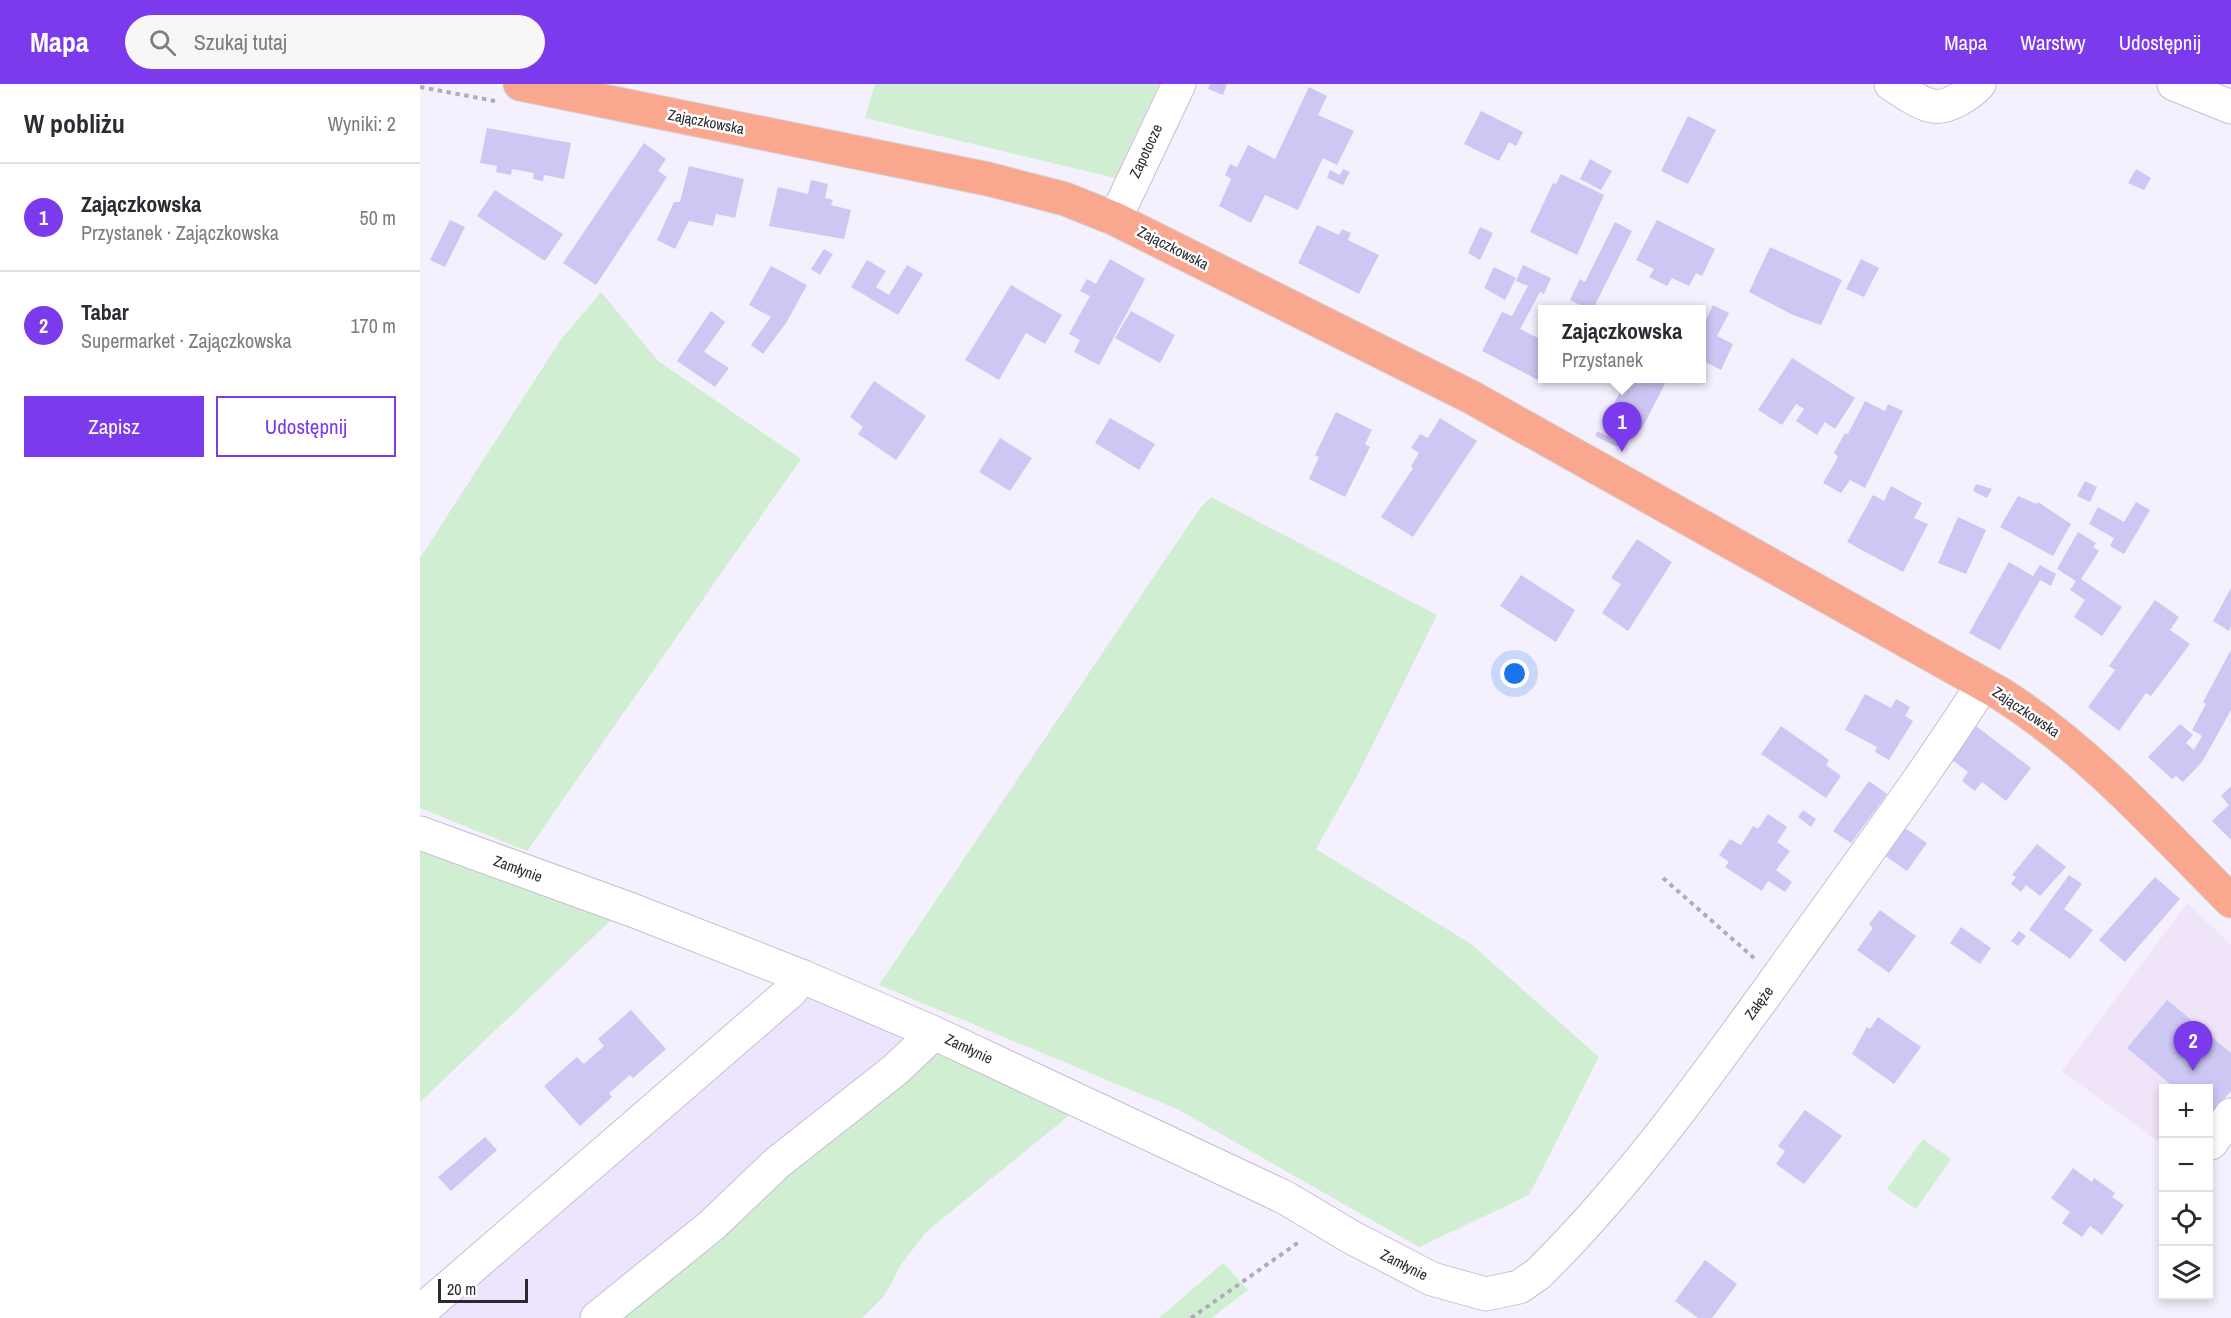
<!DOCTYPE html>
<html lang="pl">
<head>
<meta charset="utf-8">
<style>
	:root { --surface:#fff; --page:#f7f7f7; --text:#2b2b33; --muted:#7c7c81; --line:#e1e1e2; --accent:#7c3aed }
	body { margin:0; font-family:"Archivo Narrow",sans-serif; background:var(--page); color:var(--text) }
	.controls { position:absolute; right:18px; bottom:18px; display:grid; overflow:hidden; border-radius:0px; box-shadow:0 3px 9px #0003 }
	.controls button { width:54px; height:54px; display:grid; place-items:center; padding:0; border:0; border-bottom:2px solid var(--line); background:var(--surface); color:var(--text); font:30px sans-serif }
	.scale { position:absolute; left:18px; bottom:15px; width:90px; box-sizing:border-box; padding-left:6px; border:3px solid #2c2932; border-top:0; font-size:16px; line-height:21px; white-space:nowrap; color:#2c2932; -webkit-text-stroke:4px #fff; paint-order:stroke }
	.you { position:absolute; left:1095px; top:590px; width:21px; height:21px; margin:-15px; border:4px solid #fff; border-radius:50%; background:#1a73e8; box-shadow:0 0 0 9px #1a73e833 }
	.badge { display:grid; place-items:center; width:39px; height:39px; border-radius:50%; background:var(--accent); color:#fff; font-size:20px; font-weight:700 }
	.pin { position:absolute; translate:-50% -50px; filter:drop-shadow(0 2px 3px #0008) }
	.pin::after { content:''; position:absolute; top:32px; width:21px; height:18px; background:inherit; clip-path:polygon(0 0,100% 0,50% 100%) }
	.popup { position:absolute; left:1118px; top:221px; width:168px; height:78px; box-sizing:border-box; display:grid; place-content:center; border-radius:0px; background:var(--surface); filter:drop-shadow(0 2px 4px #0005); font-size:20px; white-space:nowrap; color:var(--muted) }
	.popup b { font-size:22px; color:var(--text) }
	.popup::after { content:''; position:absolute; left:50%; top:100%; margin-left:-12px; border:12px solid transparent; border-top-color:var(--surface) }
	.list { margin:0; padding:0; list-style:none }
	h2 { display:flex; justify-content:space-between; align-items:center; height:78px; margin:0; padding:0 24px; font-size:26px }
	h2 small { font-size:20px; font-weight:400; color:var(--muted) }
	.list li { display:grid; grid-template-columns:39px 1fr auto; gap:18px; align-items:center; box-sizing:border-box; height:108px; padding:0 24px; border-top:2px solid var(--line) }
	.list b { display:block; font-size:22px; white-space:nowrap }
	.list p { margin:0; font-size:20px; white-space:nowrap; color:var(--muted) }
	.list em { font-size:20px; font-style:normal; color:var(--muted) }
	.actions { display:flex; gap:12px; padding:18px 24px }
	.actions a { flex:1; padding:14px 0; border:2px solid var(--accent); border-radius:0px; text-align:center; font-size:21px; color:var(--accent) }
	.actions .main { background:var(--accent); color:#fff }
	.icon { flex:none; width:33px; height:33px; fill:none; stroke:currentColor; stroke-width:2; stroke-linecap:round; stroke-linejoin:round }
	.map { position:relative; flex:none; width:1811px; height:1234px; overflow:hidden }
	header { display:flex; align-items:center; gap:36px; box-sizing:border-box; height:84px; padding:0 30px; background:var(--accent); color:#fff }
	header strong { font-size:28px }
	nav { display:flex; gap:33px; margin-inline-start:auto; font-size:21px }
	.search { width:420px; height:54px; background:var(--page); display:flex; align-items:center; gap:15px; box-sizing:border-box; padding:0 21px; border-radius:33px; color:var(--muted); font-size:22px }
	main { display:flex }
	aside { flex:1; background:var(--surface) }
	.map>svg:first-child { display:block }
</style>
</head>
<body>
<header>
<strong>Mapa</strong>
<div class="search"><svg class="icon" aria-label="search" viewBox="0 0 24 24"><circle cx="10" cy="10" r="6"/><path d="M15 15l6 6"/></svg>Szukaj tutaj</div>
<nav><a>Mapa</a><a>Warstwy</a><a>Udostępnij</a></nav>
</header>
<main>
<aside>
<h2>W pobliżu<small>Wyniki: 2</small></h2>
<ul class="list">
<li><span class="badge">1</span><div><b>Zajączkowska</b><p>Przystanek · Zajączkowska</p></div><em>50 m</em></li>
<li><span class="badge">2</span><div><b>Tabar</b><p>Supermarket · Zajączkowska</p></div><em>170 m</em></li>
</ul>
<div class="actions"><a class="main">Zapisz</a><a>Udostępnij</a></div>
</aside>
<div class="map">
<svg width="1811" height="1234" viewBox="0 0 1811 1234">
	<rect width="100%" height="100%" fill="#f5f0fe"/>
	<path fill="#f0e4f8" d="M1767 819 1811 861V1007L1789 1033 1788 1004H1744L1743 1061 1642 987Z"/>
	<path fill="#ede4fd" d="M386 910 515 959 187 1234H11Z"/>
	<g fill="#d0eed1">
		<path d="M455 0H739L695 94 445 34Z"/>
		<path d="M181 208 238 277 381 375 107 767 0 724V474L140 257Z"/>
		<path d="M791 413 1017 531 938 690 896 765 1051 860 1179 973 1109 1111 999 1163 759 1026 459 901 753 464 781 423Z"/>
		<path d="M0 760 191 836 0 1018Z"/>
		<path d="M515 959 652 1029 506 1148 480 1182 465 1211 442 1234H190Z"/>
		<path d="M1503 1055 1531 1075 1496 1125 1467 1105Z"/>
		<path d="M803 1179 828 1206 791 1234H739Z"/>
	</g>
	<g fill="#ccc7f3">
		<path d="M790 0H807L803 11 788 5Z"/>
		<path d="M889 3 907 12 898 31 934 47 917 81 903 74 878 126 845 111 831 139 799 122 811 95 805 91 810 80 817 83 828 61 855 75Z"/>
		<path d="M1061 27 1103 48 1096 62 1089 58 1079 77 1044 60Z"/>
		<path d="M1268 32 1296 46 1268 100 1241 87Z"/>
		<path d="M67 44 151 59 144 95 124 91 123 97 113 95 114 89 92 85 91 91 76 88 77 82 60 79Z"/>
		<path d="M224 59 246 75 238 87 247 93 176 201 143 179Z"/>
		<path d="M1170 75 1192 87 1181 106 1160 95Z"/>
		<path d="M269 82 324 95 315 134 296 130 293 142 269 137 255 165 237 156 254 118H260Z"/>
		<path d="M923 85 930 88 923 101 907 94 910 86 920 91Z"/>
		<path d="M1716 85 1731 94 1724 106 1708 99Z"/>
		<path d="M1141 90 1184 111 1157 171 1110 148 1133 99 1136 100Z"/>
		<path d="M391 96 408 100 405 114 413 116 411 121 431 126 424 155 349 142 358 103 388 110Z"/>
		<path d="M75 106 143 150 125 177 57 132Z"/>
		<path d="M30 136 45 143 25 183 10 176Z"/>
		<path d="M1237 136 1295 165 1282 192 1276 189 1269 202 1252 194 1247 202 1229 193 1234 185 1216 176Z"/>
		<path d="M1195 138 1212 147 1173 225H1168L1150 216 1160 195 1165 198Z"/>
		<path d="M897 141 919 151 922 145 931 149 928 156 959 171 939 210 878 179Z"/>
		<path d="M1060 143 1073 149 1060 176 1048 169Z"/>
		<path d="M1350 163 1422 196 1401 241 1373 231 1329 208Z"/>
		<path d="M404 165 413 170 400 191 391 185Z"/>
		<path d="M690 175 725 195 679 281 654 268 660 256 649 250 670 212 660 207 667 195 676 200Z"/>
		<path d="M1441 175 1459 184 1444 213 1426 205Z"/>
		<path d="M447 176 466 187 456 203 469 211 487 181 503 190 478 231 431 203Z"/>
		<path d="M1103 181 1131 194 1124 210 1120 208 1100 245 1122 256V294H1126L1124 299 1062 267 1082 228 1092 232 1108 202 1096 197Z"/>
		<path d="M351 182 387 201 366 239 343 270 331 261 351 233 329 221Z"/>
		<path d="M1074 183 1096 194 1085 216 1064 204Z"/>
		<path d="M591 201 642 231 625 260 606 249 579 296 545 276Z"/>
		<path d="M1293 221 1309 229 1297 252 1313 260 1301 286 1282 276V245Z"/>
		<path d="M291 227 305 238 284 268 309 284 295 303 257 277Z"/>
		<path d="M711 227 755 251 740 279 695 254Z"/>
		<path d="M1372 274 1435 314 1415 345 1405 338 1397 351 1376 337 1384 325 1376 320 1362 341 1338 326Z"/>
		<path d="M1207 294H1248L1221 346 1189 329Z"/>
		<path d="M454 297 506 332 476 376 438 350 443 343 430 333Z"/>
		<path d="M1445 317 1465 327 1468 320 1483 327 1445 404 1430 396 1421 409 1403 399 1418 373 1414 369 1425 349 1428 350Z"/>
		<path d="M916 328 952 346 945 360 950 363 925 413 889 395 899 373 895 371Z"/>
		<path d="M690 334 735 360 719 386 675 359Z"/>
		<path d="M1020 334 1057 357 993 453 961 433 993 384 991 382 999 369 991 364 1000 350 1008 354Z"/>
		<path d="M1177 347 1199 358 1197 363 1175 352Z"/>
		<path d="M580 354 612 374 590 407 559 388Z"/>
		<path d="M1665 397 1677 403 1670 418 1657 412Z"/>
		<path d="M1556 400 1572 405 1567 414 1553 407Z"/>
		<path d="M1471 402 1502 419 1494 434 1508 440 1483 488 1427 458 1453 411 1464 417Z"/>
		<path d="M1598 412 1617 420 1618 418 1651 440 1633 472 1580 443Z"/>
		<path d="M1716 418 1730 426 1704 470 1690 462 1694 454 1669 440 1678 423 1704 438Z"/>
		<path d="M1538 433 1566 446 1546 490 1518 479Z"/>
		<path d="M1658 448 1676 459 1673 463 1679 467 1661 495 1702 523 1682 552 1654 533 1665 516 1650 506 1656 497 1637 485Z"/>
		<path d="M1217 455 1252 478 1208 547 1182 529 1201 500 1191 494Z"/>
		<path d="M1589 478 1613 492 1620 481 1636 490 1631 502 1620 496 1580 566 1549 549Z"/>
		<path d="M1101 491 1155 526 1136 558 1080 522Z"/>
		<path d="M1811 504V542L1809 547 1793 537Z"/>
		<path d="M1735 516 1759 533 1750 546 1770 560 1731 612 1726 609 1699 647 1668 623 1695 586 1689 582Z"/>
		<path d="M1811 566V626L1782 678 1763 698 1756 692 1752 695 1728 673 1760 640 1773 651 1766 659 1774 666 1782 652 1772 646 1786 620 1783 618Z"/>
		<path d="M1445 610 1471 624 1476 615 1490 623 1485 632 1493 637 1469 676 1455 668 1457 663 1425 646Z"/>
		<path d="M1361 642 1409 676 1406 681 1421 692 1406 714 1341 670Z"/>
		<path d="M1556 642 1611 684 1586 717 1562 698 1555 707 1542 697 1548 688 1531 675Z"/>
		<path d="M1449 697 1467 710 1431 759 1413 747Z"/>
		<path d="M1811 702V756L1792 737 1809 721 1801 712Z"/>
		<path d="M1383 726 1396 735 1391 743 1378 733Z"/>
		<path d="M1348 730 1367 743 1357 758 1370 767 1356 786 1372 798 1365 808 1348 797 1342 807 1305 783 1309 778 1299 771 1310 755 1321 761 1333 742 1338 745Z"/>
		<path d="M1483 743 1507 759 1487 787 1464 771Z"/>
		<path d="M1617 760 1646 783 1620 812 1606 801 1601 808 1591 800 1596 793 1592 791Z"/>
		<path d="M1649 791 1662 800 1644 825 1673 846 1650 875 1609 846Z"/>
		<path d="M1735 793 1760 815 1705 878 1679 856Z"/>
		<path d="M1460 826 1496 852 1469 889 1437 866 1453 844 1449 840Z"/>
		<path d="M1541 843 1571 864 1560 880 1530 859Z"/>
		<path d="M1599 847 1606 852 1598 862 1591 857Z"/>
		<path d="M1747 916 1811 969V1007L1788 1033V1004H1755L1707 964Z"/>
		<path d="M211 926 246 965 213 994 210 991 189 1009 192 1013 160 1042 124 1002 157 973 164 980 184 962 178 955Z"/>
		<path d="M1458 933 1501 963 1474 1000 1432 970 1447 943 1450 945Z"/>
		<path d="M1385 1026 1422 1052 1384 1100 1356 1080 1365 1067 1358 1062Z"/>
		<path d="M65 1053 77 1066 31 1107 18 1093Z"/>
		<path d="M1653 1084 1672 1098 1674 1094 1695 1109 1692 1113 1704 1121 1682 1151 1670 1142 1662 1153 1642 1139 1650 1128 1631 1114Z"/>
		<path d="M1285 1176 1317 1200 1292 1234H1278L1255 1217Z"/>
	</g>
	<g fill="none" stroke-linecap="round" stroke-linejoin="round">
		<defs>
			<g id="minor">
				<path d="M1471 0C1483 7 1499 20 1513 22 1527 25 1550 10 1559 0"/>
				<path d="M1754 0 1811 23"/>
				<path d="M695 135 759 0"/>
				<path d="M0 749 212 826 381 892 514 949 864 1113 931 1153 1012 1195 1066 1210 1099 1203 1118 1190C1212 1097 1288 990 1365 883 1432 789 1501 697 1563 600"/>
				<path d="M1791 1059 1811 1031"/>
				<path d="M0 1228 371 907 381 892"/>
				<path d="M177 1234 291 1142 357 1079 475 986 514 949"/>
			</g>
			<path id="major" d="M100 0 568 95 645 115 695 135 1051 313 1581 610C1669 666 1738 744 1811 817"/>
		</defs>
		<use href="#minor" stroke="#c6bed4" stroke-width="35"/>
		<use href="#major" stroke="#d5d4d6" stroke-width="35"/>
		<g stroke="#b0abb8" stroke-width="4" stroke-dasharray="4.5 4.5" stroke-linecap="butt">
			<path d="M0 3 75 17"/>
			<path d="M1243 794 1334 874"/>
			<path d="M771 1234 879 1158"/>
		</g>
		<use href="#minor" stroke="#fff" stroke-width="33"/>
		<use href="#major" stroke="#f9a78f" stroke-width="33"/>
	</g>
	<g text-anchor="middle" stroke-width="5" stroke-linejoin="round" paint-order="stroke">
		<g font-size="15" fill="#2c2932" stroke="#fff">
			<text transform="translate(286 38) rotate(11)" y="5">Zajączkowska</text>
			<text transform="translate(726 67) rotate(-65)" y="5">Zapotocze</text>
			<text transform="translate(753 164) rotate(27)" y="5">Zajączkowska</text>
			<text transform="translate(1606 628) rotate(34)" y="5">Zajączkowska</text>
			<text transform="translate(98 785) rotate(20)" y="5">Zamłynie</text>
			<text transform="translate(1339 919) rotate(-54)" y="5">Załęże</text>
			<text transform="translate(549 965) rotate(25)" y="5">Zamłynie</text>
			<text transform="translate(984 1181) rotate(27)" y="5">Zamłynie</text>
		</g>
	</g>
</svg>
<div class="controls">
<button>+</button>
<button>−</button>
<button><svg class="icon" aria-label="locate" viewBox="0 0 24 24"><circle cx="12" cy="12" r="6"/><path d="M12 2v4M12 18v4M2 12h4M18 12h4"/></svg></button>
<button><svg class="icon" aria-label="layers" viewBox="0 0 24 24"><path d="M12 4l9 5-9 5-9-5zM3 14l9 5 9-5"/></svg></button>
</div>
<div class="scale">20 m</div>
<div class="you"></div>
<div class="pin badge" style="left:1202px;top:368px">1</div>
<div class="popup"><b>Zajączkowska</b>Przystanek</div>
<div class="pin badge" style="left:1773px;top:987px">2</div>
</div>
</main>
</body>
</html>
